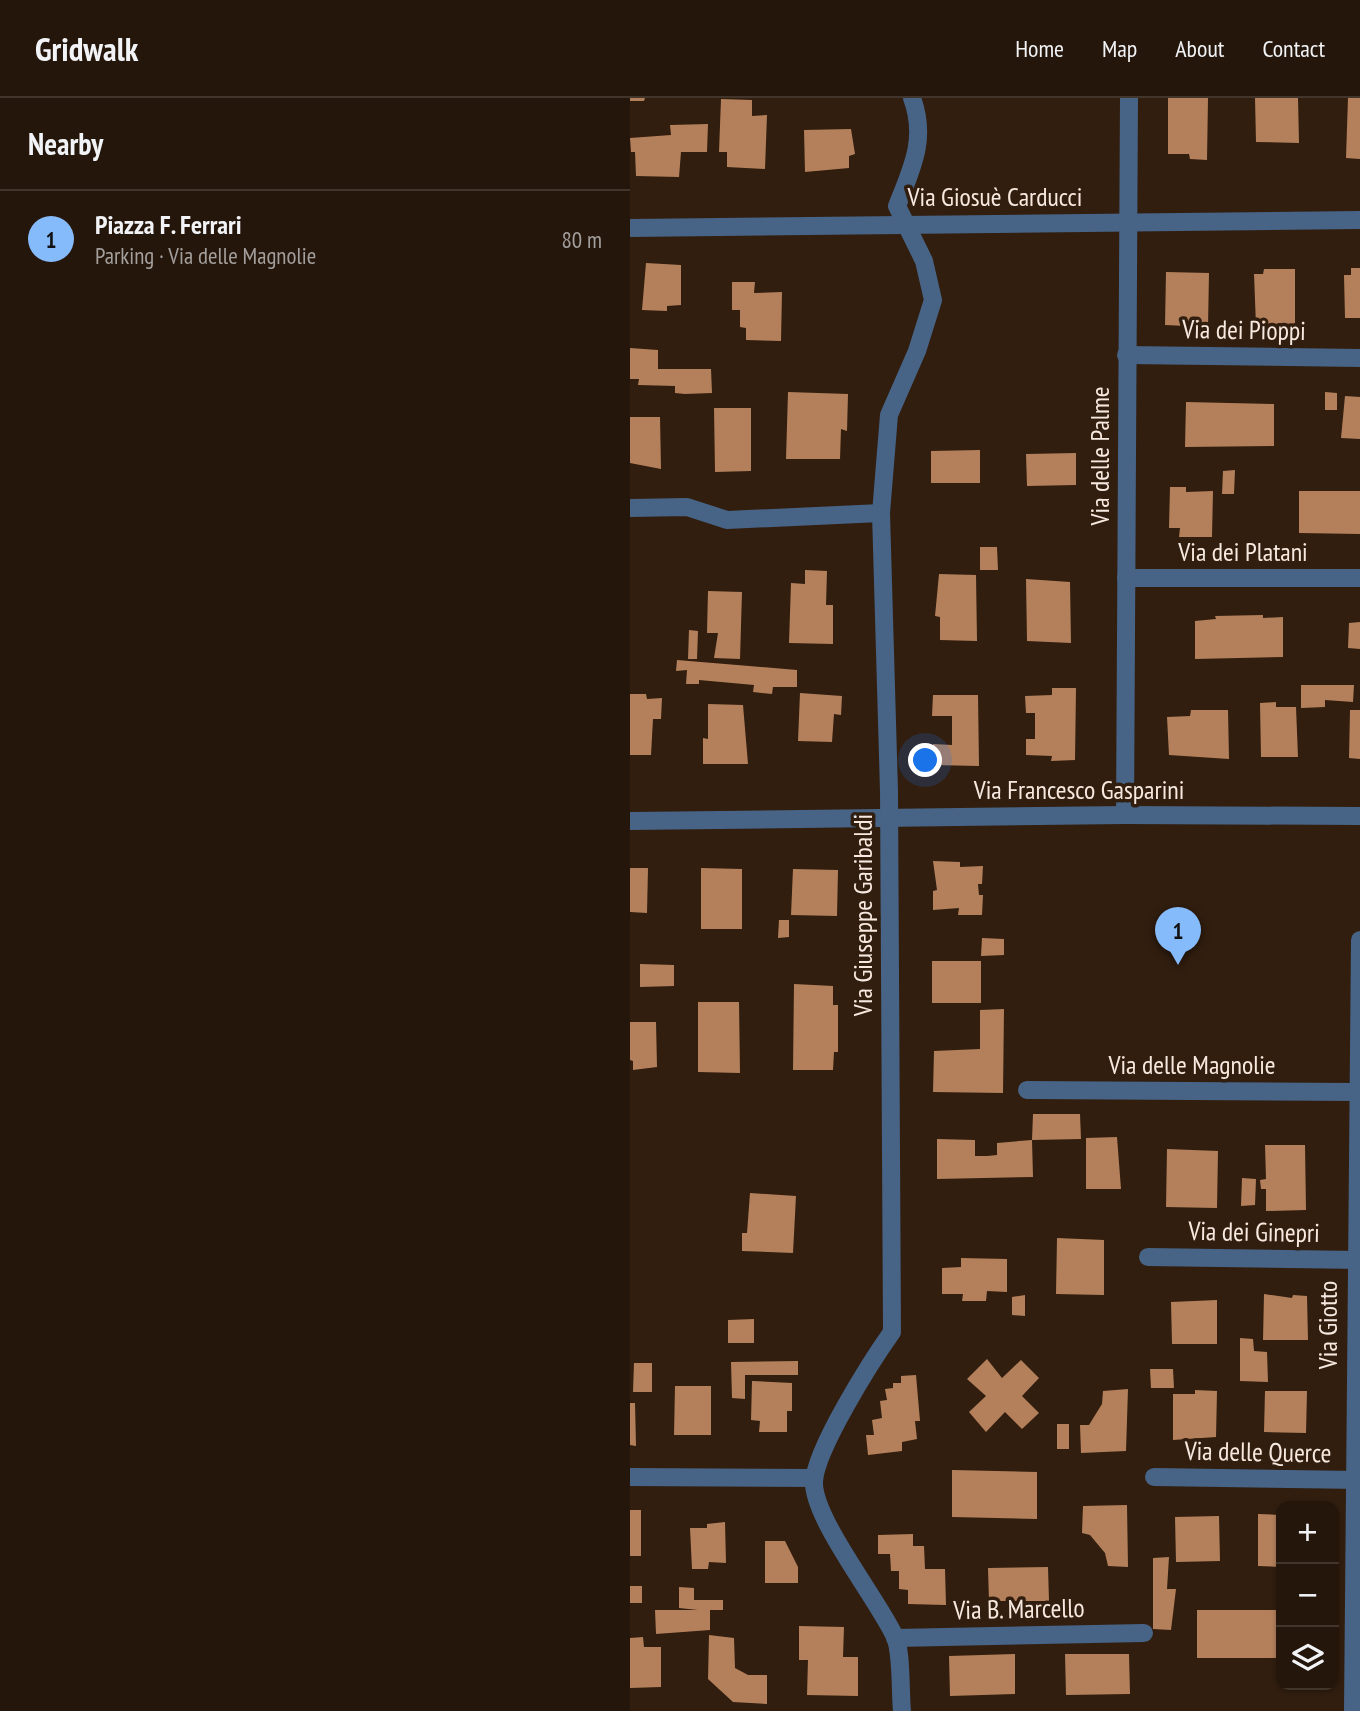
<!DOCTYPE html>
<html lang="en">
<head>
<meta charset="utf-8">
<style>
	:root { --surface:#25160b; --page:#312319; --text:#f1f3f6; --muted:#a39f9d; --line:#42352c; --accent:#85bbfb }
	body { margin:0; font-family:"PT Sans Narrow",sans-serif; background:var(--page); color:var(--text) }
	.controls { position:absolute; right:21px; bottom:21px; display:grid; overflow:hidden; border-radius:14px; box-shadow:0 2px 5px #0004 }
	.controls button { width:63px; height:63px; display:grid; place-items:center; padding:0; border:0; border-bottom:2px solid var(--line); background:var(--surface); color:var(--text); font:35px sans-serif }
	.you { position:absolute; left:296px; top:663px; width:24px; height:24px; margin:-18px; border:5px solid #fff; border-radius:50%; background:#1a73e8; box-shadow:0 0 0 10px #1a73e833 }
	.badge { display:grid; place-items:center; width:46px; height:46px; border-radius:50%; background:var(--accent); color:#111; font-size:23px; font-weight:700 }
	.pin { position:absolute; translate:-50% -58px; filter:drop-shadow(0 2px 4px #0008) }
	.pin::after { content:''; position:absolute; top:37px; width:24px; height:21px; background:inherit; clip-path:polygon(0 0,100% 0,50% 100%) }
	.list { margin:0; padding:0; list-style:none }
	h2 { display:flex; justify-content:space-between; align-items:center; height:91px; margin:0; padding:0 28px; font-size:30px }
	h2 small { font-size:23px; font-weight:400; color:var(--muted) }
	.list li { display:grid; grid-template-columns:46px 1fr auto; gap:21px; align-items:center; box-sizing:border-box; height:98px; padding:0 28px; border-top:2px solid var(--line) }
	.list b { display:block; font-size:26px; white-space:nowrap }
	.list p { margin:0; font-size:23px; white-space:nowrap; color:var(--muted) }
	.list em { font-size:23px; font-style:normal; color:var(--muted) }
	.icon { flex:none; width:38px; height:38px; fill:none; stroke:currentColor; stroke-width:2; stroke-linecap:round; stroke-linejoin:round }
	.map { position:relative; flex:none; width:730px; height:1613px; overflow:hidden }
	header { display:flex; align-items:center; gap:42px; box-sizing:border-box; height:98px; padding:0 35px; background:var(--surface); border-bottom:2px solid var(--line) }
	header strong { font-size:33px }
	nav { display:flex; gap:38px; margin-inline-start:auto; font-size:24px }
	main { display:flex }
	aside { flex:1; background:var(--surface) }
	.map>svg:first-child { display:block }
</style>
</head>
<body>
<header>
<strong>Gridwalk</strong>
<nav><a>Home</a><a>Map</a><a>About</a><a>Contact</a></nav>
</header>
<main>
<aside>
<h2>Nearby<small></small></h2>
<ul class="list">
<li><span class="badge">1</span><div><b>Piazza F. Ferrari</b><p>Parking · Via delle Magnolie</p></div><em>80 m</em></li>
</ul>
</aside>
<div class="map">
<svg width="730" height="1613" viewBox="0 0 730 1613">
	<rect width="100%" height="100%" fill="#311e0f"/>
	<g fill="#b4805b">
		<path d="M0 0H15L14 3H0Z"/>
		<path d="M538 0H578L577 62 560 61 559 56H538Z"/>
		<path d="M625 0H668L669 45 626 44Z"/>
		<path d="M718 0H730V61L716 60Z"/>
		<path d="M91 1 122 2V18L137 17 135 71 97 69V54H89Z"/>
		<path d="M78 26 77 54H51L49 79 6 78 5 54H1L0 40 41 37 40 27Z"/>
		<path d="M221 31 225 56 219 58V70L175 74 174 32Z"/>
		<path d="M16 165 51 167V207L37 208V213L12 212Z"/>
		<path d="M721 170H730V220H715L714 177H721Z"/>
		<path d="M634 171H665V227L626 228 624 176H633Z"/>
		<path d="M536 174 579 175 578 229 535 227Z"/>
		<path d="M102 184H125L124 195 152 194 151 243 116 242V230L110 229V212H102Z"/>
		<path d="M0 250 28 252V271H81L82 295 55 296 45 295V288L8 287 9 281H0Z"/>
		<path d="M158 294 218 296 217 333 211 331 210 361H156Z"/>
		<path d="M695 294 707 295V312H695Z"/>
		<path d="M715 298 730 299V341L711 340Z"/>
		<path d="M556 304 644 306V348L555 349Z"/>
		<path d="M84 310H121V373L85 374Z"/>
		<path d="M0 319H30L31 371 0 365Z"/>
		<path d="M350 352V385H301V353Z"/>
		<path d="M446 355V387L397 388 396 356Z"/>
		<path d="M605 372 604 396H592L593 373Z"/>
		<path d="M540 389H556V394L583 393 582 439H549L550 430H539Z"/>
		<path d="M669 393H730V436L669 435Z"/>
		<path d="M350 449H367L368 472H350Z"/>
		<path d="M175 472 197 473 196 507H203V546L159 545 161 485 175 486Z"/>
		<path d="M309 476 346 477 347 543 310 542V519L305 518Z"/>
		<path d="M396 481 440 484 441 545 397 543Z"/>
		<path d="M78 493 112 494 110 561 84 560 88 535H77Z"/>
		<path d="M633 517V520L653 519V559L565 561V523L586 521 585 518Z"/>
		<path d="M730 524V551L718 550 719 525Z"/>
		<path d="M59 532 68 533 67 561H58Z"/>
		<path d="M47 562 167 572V589H143L142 596 123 594 124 587 69 582V586H56L57 572 46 573Z"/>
		<path d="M671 587H724L723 604 695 602V609L671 610Z"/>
		<path d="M422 590H446L445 662 421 663 422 658 396 657V641H405V615H396L395 598 422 597Z"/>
		<path d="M170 595 212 598 211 617 204 616 202 644 168 643Z"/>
		<path d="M0 596H16L17 601 32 600 31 621H23L21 657H0Z"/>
		<path d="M303 597H348L349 668 303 667V646L322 647V618H302Z"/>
		<path d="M646 604V609H666L668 659H631L630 605Z"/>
		<path d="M78 606 113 607 118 666H73V640L78 641Z"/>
		<path d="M561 612H598L599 661 539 657 537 619 560 618Z"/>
		<path d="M720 612H730V661L719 660Z"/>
		<path d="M303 763 330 764V769L353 768 352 786H348L349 797H353L352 817H328L329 810 303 812V793L307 792Z"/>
		<path d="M0 770H18L17 815 0 814Z"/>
		<path d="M71 770 112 771V831H71Z"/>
		<path d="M163 771 208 772 207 818 161 817Z"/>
		<path d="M149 822H159V839L148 840Z"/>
		<path d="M352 840 374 841V857L351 858Z"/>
		<rect x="302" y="863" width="49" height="42"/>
		<path d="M10 866 44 867V888L10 889Z"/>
		<path d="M164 886 203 888V907H208V954H204L203 972H163Z"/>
		<path d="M68 904H109L110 975 68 974Z"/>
		<path d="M374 911 373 995 303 994 304 953 350 951V912Z"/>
		<path d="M0 924H26L27 969 3 972V963L0 962Z"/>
		<path d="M403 1016H450L451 1041 402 1042Z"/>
		<path d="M487 1039 491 1091H456V1040Z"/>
		<path d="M307 1041 345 1042V1058H357L367 1057V1045L402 1042 403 1079 307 1081Z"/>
		<path d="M635 1047H675L676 1112 636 1113V1091H631L630 1082 636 1081Z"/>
		<path d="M537 1051 588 1053 587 1110 536 1109Z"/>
		<path d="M612 1080 626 1081 625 1107 611 1108Z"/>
		<path d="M120 1095 166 1098 163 1155 112 1153V1135H117Z"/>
		<path d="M427 1140 474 1142V1197L426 1196Z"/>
		<path d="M331 1160 377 1161V1194L357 1193 356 1203H332L333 1196H312V1170L331 1169Z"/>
		<path d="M634 1196 662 1200 663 1197 677 1198 678 1242H633Z"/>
		<path d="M395 1197V1218L382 1217V1199Z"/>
		<path d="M587 1202V1246H542L541 1204Z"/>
		<path d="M124 1221V1245H98V1222Z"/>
		<path d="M610 1240 623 1241 624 1253 637 1254 638 1284 610 1283Z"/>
		<path d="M357 1261 372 1280 391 1262 409 1280 392 1298 409 1315 392 1331 375 1314 356 1334 339 1314 356 1298 337 1281Z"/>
		<path d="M168 1263V1277H115V1301L102 1300 101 1264Z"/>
		<path d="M4 1265H22V1294H3Z"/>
		<path d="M520 1271H543L544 1290H521Z"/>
		<path d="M286 1277 290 1323H285L287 1341 272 1344V1353L238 1357 236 1337H244L242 1322 252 1320 250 1303 257 1302 255 1291 263 1290V1285H271V1278Z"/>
		<path d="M122 1283 162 1285V1313H157V1334H129L130 1323 121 1322Z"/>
		<path d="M45 1288H81V1337H44Z"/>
		<path d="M498 1291 496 1353 451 1355 450 1327H459L467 1314 472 1306 473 1293Z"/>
		<path d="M565 1292 587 1293 586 1339 543 1342V1296H565Z"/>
		<path d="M635 1293H677L676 1335 634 1334Z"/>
		<path d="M0 1305H5L6 1348 0 1347Z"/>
		<rect x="427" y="1326" width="12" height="25"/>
		<path d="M322 1372 407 1374V1421L322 1419Z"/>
		<path d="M497 1407 498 1469 478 1468 475 1455 460 1437 452 1435 453 1408Z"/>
		<rect x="0" y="1412" width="11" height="46"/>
		<path d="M628 1416 651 1417V1469L628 1468Z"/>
		<path d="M589 1418 590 1463 546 1464 545 1419Z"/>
		<path d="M95 1424 96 1465 79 1464 78 1471H62L60 1430H77V1426Z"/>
		<path d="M283 1436V1448H294L295 1471H315L316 1507 278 1506V1492L269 1491V1473H261L260 1456H248V1437Z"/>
		<path d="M135 1443H155L168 1469V1485H135Z"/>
		<path d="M539 1459 537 1491H546L541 1532 523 1531V1460Z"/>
		<path d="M418 1469 419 1503H359L358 1470Z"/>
		<rect x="0" y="1488" width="12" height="17"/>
		<path d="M49 1489 64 1490V1502H93V1512H80V1532L26 1536 25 1512H68L49 1510Z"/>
		<rect x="567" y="1512" width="84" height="48"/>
		<path d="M169 1528 214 1529 213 1559H228V1598L177 1597 178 1562H169Z"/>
		<path d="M79 1537 104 1540 105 1570 118 1577H137V1606L103 1604 78 1581Z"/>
		<path d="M13 1539 14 1549H31V1589L0 1590V1540Z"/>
		<path d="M385 1556V1596L320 1598 319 1558Z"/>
		<path d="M435 1556H499L500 1596 436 1597Z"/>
	</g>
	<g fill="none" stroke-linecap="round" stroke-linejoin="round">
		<g stroke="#476385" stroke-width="18">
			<path d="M0 130 730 122"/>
			<path d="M496 257 730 260"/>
			<path d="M0 410 57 409 97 422 251 415"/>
			<path d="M496 480H730"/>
			<path d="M495 717 499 0"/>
			<path d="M0 723 495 717 730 718"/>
			<path d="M397 992 727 994"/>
			<path d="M518 1159 730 1162"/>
			<path d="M0 1379 184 1380"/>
			<path d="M524 1379 730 1382"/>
			<path d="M265 1540 514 1535"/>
			<path d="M272 1613C270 1594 272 1555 265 1539 249 1503 183 1421 184 1384 185 1352 242 1262 262 1234L259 693 251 415 259 317 287 253 303 202 294 163 267 108C282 70 297 41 282 0"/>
			<path d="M723 1613 730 842"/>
		</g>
	</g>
	<g text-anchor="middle" stroke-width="7" stroke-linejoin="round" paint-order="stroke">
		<g font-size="26" fill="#f7e9df" stroke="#311e0f">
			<text x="365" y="108">Via Giosuè Carducci</text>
			<text transform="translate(614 232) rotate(1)" y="9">Via dei Pioppi</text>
			<text transform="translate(470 358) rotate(-90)" y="9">Via delle Palme</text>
			<text x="613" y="463">Via dei Platani</text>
			<text x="449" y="701">Via Francesco Gasparini</text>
			<text transform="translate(233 817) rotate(-90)" y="9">Via Giuseppe Garibaldi</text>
			<text x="562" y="976">Via delle Magnolie</text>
			<text transform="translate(624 1134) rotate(1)" y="9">Via dei Ginepri</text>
			<text transform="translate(698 1227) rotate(-90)" y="9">Via Giotto</text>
			<text transform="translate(628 1354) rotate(1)" y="9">Via delle Querce</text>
			<text transform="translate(389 1511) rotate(-1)" y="9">Via B. Marcello</text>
		</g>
	</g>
</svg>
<div class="controls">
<button>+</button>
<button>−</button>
<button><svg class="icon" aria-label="layers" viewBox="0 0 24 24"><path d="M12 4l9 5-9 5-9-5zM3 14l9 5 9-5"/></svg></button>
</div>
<div class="you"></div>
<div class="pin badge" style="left:548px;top:867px">1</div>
</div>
</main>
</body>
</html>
